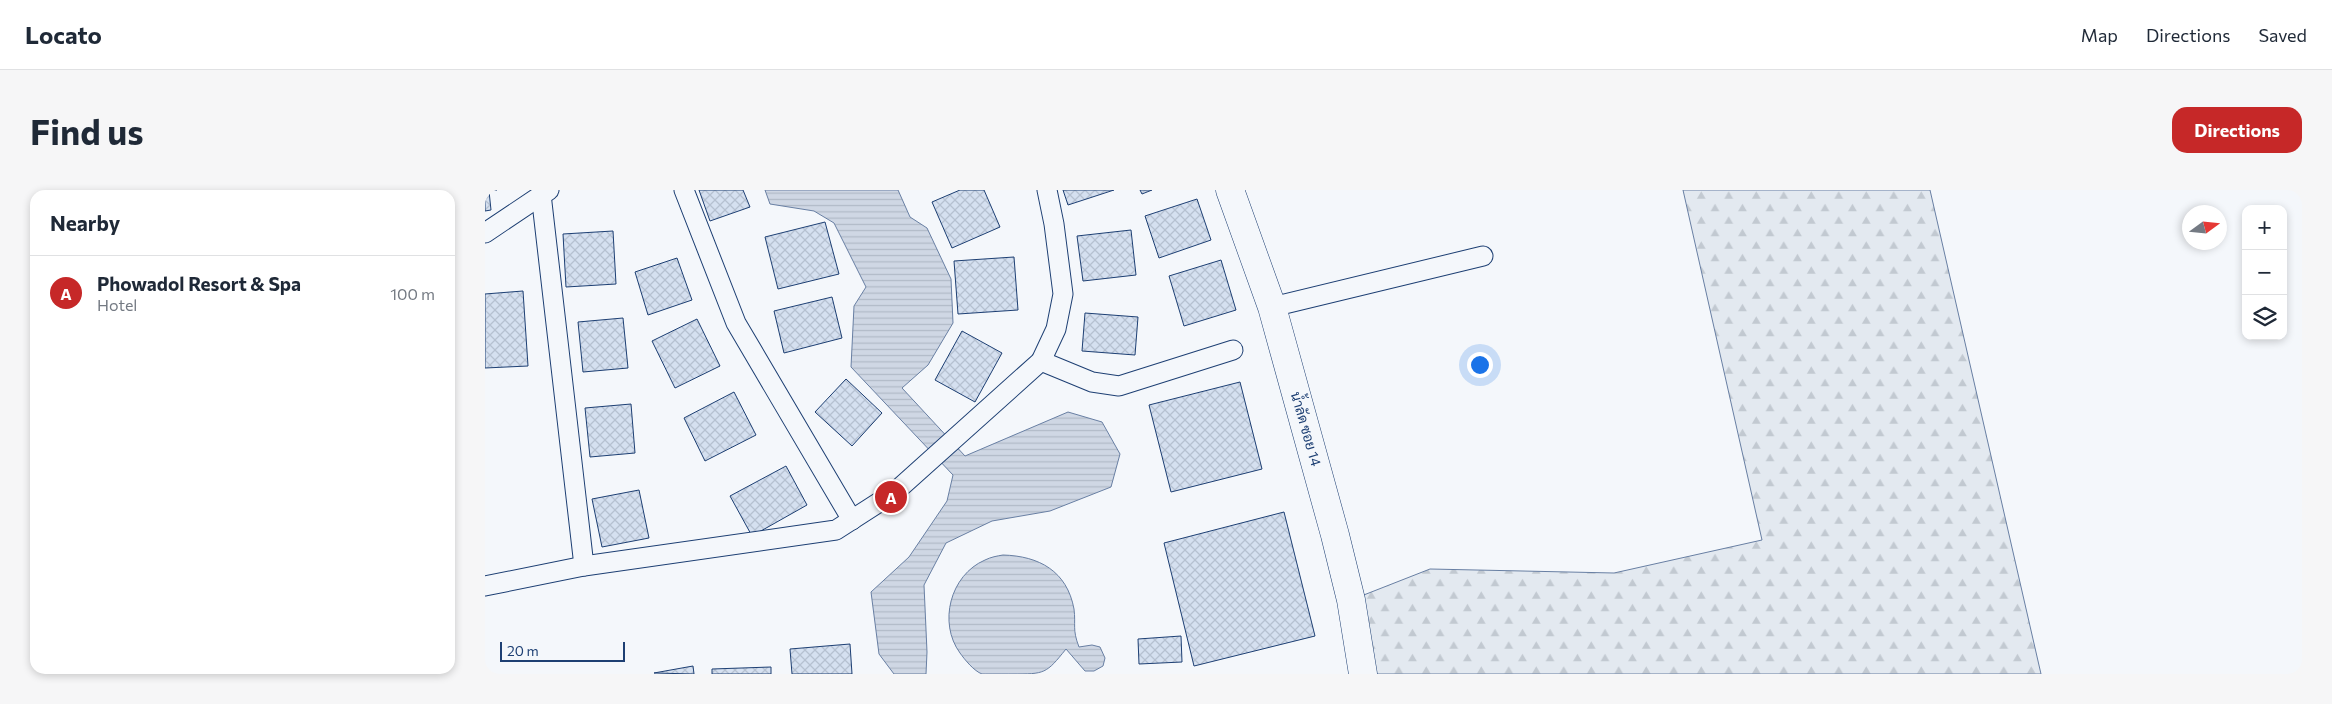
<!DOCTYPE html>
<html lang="en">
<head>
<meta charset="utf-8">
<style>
	:root { --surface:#fff; --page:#f6f6f7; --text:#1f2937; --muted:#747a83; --line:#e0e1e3; --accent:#c62828 }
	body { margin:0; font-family:Commissioner,Sarabun,sans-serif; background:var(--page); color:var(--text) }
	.controls { position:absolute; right:15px; top:15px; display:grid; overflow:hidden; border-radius:10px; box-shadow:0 2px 8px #0003 }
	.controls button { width:45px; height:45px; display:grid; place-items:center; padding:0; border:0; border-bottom:1px solid var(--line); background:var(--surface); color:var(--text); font:25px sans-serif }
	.compass { position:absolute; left:1697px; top:15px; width:45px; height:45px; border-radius:50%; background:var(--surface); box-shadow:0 2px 8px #0003; rotate:75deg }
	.scale { position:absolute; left:15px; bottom:12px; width:125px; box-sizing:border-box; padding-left:5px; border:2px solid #1d3f73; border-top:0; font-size:14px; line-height:18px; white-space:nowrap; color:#1d3f73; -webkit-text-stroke:4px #f4f7fb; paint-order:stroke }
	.you { position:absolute; left:994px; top:174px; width:18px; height:18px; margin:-12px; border:4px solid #fff; border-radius:50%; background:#1a73e8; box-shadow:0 0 0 8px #1a73e833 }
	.badge { display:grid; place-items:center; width:32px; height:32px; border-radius:50%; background:var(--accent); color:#fff; font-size:16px; font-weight:700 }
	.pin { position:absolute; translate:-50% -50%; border:2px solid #fff; box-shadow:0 1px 5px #0006 }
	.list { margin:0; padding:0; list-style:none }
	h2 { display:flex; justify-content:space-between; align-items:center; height:65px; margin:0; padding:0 20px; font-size:21px }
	h2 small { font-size:16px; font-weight:400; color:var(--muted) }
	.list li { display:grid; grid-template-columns:32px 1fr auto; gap:15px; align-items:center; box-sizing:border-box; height:75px; padding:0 20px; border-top:1px solid var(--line) }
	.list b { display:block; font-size:19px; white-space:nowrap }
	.list p { margin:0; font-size:16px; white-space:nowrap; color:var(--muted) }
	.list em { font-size:16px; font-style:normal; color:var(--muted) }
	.icon { flex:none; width:28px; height:28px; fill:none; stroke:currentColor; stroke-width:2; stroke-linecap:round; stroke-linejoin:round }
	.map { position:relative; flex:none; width:1817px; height:484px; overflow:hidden; border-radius:15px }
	header { display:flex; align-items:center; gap:30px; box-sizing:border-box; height:70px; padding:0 25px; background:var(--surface); border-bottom:1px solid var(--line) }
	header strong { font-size:24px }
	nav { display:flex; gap:28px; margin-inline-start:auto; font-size:18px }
	.intro { display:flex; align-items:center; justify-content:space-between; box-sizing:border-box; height:120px; padding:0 30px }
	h1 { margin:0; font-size:35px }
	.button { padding:12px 22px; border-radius:15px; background:var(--accent); color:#fff; font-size:18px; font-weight:700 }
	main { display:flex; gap:30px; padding:0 30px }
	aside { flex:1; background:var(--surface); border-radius:15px; box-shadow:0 2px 8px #0003 }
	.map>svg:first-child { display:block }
</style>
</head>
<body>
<header>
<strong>Locato</strong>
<nav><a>Map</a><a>Directions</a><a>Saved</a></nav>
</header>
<div class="intro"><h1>Find us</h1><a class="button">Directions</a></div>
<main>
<aside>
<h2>Nearby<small></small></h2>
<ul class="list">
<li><span class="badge">A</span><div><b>Phowadol Resort &amp; Spa</b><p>Hotel</p></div><em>100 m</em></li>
</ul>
</aside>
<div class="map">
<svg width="1817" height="484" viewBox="0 0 1817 484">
	<defs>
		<pattern id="forest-firs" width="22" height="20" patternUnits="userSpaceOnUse" patternTransform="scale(1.25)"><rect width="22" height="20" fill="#e3e9f0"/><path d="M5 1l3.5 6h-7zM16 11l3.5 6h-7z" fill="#c2c9d1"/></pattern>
		<pattern id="water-rules" width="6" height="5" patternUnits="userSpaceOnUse" patternTransform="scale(1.25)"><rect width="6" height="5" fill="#cfd7e4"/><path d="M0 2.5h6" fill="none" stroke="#b1bac7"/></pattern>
		<pattern id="building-cross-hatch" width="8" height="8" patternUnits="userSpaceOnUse" patternTransform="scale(1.25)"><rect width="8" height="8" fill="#d5e0f0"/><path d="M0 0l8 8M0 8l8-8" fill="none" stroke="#b6c1d1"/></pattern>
	</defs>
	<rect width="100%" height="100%" fill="#f4f7fb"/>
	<path fill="url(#forest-firs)" stroke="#687fa3" d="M1198 0H1445L1556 484H878L866 410 945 379 1129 383 1277 350Z"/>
	<g fill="url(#water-rules)" stroke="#687fa3">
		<path d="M280 0H413L425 27 442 38 466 89 468 133 443 175 417 198 480 266 583 222 617 232 635 264 626 297 565 321 507 331 461 353 439 395 442 462 441 484H409L394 464 386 402 424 367 462 311 468 285 366 177 369 116 381 97 349 33 329 21 285 14Z"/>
		<path d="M518 365C554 366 582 381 589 419 591 435 587 439 594 457L607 455 615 457 620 468 618 476 609 481H600L581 459C561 484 560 484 527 484 519 484 505 484 497 484 489 481 480 470 475 463 453 433 465 385 500 370 506 367 512 366 518 365Z"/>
	</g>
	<g fill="url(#building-cross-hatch)" stroke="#1d3f73">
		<path d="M0 0H12L4 1 6 20 0 21Z"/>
		<path d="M214 0H258L265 17 225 31Z"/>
		<path d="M475 0H499L515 37 467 58 447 12Z"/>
		<path d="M578 0H629L583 15Z"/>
		<path d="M655 0H667L657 4Z"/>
		<path d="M712 9 726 50 674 68 660 26Z"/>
		<path d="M340 32 354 84 293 99 280 47Z"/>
		<path d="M646 40 651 85 598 91 592 46Z"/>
		<path d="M128 41 131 94 81 97 78 44Z"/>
		<path d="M529 67 533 120 473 124 469 71Z"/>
		<path d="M192 68 207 110 163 125 150 82Z"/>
		<path d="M736 70 751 120 699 136 684 86Z"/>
		<path d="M38 101 43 176 0 178V104Z"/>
		<path d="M347 107 357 148 299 163 289 121Z"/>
		<path d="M600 123 653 127 650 165 597 161Z"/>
		<path d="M138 128 143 178 98 182 93 132Z"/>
		<path d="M212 129 235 176 190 198 167 151Z"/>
		<path d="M477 141 517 163 490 212 450 190Z"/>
		<path d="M361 189 397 223 367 256 330 222Z"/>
		<path d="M755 192 777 279 686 302 664 215Z"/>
		<path d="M249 202 271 245 220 271 199 228Z"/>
		<path d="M146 214 150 263 105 267 100 218Z"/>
		<path d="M301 276 322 315 267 346 245 306Z"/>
		<path d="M154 300 164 348 117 357 107 309Z"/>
		<path d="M799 322 830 446 709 476 679 353Z"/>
		<path d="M696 446 697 472 654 474 653 449Z"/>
		<path d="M365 454 367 484H307L305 459Z"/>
		<path d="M208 476 209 484 169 483Z"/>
		<path d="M286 477V484H227V479Z"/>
	</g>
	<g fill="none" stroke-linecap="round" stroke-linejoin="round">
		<defs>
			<g id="lane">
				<path d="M199 0 251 133 367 330"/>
				<path d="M56 4 99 376"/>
				<path d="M0 43 64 0"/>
				<path d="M787 117 998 66"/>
				<path d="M556 171 607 192 634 196 748 160"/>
				<path d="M0 396 99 376 351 340 410 302 556 171 571 139 578 104 569 34 562 0"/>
			</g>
			<path id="street" d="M745 0 787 117 850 345 866 410 878 484"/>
		</defs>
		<use href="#lane" stroke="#1d3f73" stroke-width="21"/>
		<use href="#street" stroke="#1d3f73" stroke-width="29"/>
		<use href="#lane" stroke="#f4f7fb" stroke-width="19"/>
		<use href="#street" stroke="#f4f7fb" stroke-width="28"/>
	</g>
	<g text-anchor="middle" stroke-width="4" stroke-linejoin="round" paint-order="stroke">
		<g font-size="14" fill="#1d3f73" stroke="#f4f7fb">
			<text transform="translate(821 239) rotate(74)" y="5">น้ำลัด ซอย 14</text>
		</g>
	</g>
</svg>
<div class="controls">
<button>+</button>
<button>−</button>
<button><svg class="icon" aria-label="layers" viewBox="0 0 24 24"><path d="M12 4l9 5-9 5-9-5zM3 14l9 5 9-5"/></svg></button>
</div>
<svg class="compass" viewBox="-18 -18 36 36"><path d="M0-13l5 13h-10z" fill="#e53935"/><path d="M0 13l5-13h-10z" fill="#747a83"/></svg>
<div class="scale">20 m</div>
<div class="you"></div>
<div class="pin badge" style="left:406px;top:307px">A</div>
</div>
</main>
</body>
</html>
